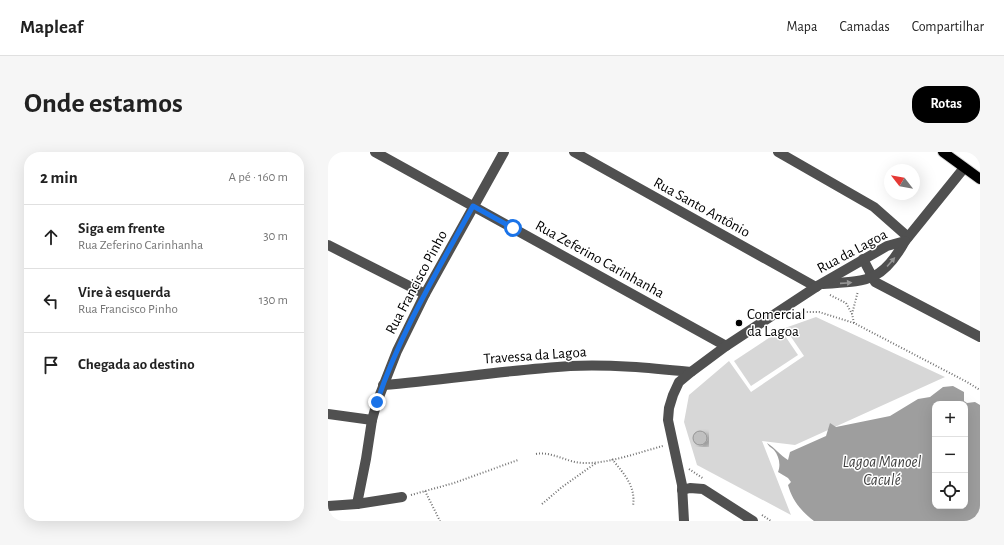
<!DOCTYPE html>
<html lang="pt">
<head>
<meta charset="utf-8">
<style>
	:root { --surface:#fff; --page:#f6f6f6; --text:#222; --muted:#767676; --line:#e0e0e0; --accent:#000 }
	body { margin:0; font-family:"Alegreya Sans",sans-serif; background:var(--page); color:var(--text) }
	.controls { position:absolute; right:12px; bottom:12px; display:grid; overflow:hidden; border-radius:8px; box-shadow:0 4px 16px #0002 }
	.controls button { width:36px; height:36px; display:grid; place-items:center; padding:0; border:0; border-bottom:1px solid var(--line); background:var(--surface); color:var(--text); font:20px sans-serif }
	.compass { position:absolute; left:556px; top:12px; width:36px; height:36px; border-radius:50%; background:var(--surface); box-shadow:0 4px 16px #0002; rotate:301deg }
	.stop { position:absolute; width:12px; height:12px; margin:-9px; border:3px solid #1a73e8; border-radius:50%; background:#fff }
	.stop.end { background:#1a73e8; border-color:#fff; box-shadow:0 1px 4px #0008 }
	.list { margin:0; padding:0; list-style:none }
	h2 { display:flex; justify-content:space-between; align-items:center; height:52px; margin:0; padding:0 16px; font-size:17px }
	h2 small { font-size:13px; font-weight:400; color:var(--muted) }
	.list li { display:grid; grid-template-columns:26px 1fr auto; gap:12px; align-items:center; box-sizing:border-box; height:64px; padding:0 16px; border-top:1px solid var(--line) }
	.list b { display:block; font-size:15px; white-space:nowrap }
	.list p { margin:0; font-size:13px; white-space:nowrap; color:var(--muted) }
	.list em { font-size:13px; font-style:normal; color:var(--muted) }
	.icon { flex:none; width:22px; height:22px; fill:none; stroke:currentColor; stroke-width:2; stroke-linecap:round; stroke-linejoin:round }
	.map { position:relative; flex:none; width:652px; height:369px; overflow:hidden; border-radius:16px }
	header { display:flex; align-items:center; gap:24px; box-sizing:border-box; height:56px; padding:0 20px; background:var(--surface); border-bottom:1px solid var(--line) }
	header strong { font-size:19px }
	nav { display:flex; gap:22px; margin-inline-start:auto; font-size:14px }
	.intro { display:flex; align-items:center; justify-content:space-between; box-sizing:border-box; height:96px; padding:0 24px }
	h1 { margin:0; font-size:28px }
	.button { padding:10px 18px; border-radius:16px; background:var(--accent); color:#fff; font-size:14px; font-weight:700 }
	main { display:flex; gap:24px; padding:0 24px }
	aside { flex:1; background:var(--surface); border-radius:16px; box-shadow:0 4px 16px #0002 }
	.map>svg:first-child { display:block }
</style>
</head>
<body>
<header>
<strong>Mapleaf</strong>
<nav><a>Mapa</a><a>Camadas</a><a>Compartilhar</a></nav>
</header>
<div class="intro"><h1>Onde estamos</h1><a class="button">Rotas</a></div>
<main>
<aside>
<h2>2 min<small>A pé · 160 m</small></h2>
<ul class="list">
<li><svg class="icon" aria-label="ahead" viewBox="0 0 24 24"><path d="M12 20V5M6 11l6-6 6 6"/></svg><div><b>Siga em frente</b><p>Rua Zeferino Carinhanha</p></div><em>30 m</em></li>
<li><svg class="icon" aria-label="left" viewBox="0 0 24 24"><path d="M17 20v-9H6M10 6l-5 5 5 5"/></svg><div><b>Vire à esquerda</b><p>Rua Francisco Pinho</p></div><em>130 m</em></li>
<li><svg class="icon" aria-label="arrive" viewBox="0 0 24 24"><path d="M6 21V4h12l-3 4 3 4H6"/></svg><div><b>Chegada ao destino</b></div></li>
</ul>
</aside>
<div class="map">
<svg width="652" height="369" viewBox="0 0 652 369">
	<defs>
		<filter id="shadow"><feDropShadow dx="4.5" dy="2.5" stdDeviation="2" flood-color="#0004"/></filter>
	</defs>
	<rect width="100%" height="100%" fill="#fff"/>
	<g fill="#d7d7d7">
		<path d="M488 165 617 225 467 293 434 289 463 363 369 313 356 270 361 243 401 209 423 240 476 204 457 176Z"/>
		<path d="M453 178 470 203 423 234 406 209Z"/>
	</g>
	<path fill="#9e9e9e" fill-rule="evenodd" d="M625 234 636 240V249L639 251 647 250 652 253V369H486C473 359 464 348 460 333L463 330 460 326 450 320C453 313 451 304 446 298 443 295 441 295 439 291 447 296 452 303 460 308L462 300 498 284 502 271 508 275 562 264 590 247 602 245 615 235ZM607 252H637V354H607Z"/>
	<circle fill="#c0c0c0" stroke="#949494" filter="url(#shadow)" cx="372" cy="286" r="7"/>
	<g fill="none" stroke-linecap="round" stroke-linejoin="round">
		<defs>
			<path id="major" d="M615 0 652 27"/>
		</defs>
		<use href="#major" stroke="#dbdbdb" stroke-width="12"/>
		<g stroke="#727272" stroke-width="2" stroke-dasharray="1 2" stroke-linecap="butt">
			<path d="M502 143 518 151 524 162"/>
			<path d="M467 162 477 160H491L526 171 639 230 652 238"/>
			<path d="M526 171 524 162 530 139"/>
			<path d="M208 302C225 299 239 311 256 311 280 312 312 300 335 294"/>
			<path d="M284 307C296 322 308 334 305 354"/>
			<path d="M361 317 376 327"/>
			<path d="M97 339 112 369"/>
			<path d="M83 343 126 331 190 308"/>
			<path d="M214 352 234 335 268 311"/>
			<path d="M434 363 443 369"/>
		</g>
		<g stroke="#505050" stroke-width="10">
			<path d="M47 0 398 194"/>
			<path d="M246 0 488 135"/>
			<path d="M450 0 546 55 580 85"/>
			<path d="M0 93 97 142"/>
			<path d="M535 107 547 130 652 185"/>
			<path d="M495 132C538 129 554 131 577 89L636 16"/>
			<path d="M55 233C117 228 179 218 242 214 282 212 323 216 363 220"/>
			<path d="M0 262 44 268"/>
			<path d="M354 338 362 336 375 337 425 369"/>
			<path d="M29 352 38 307 44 268 49 250 69 199 97 142 176 0"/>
			<path d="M0 354 29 352 74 345"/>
			<path d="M356 369 354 333 340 268 341 256 345 243 351 230 363 220 398 194 491 133 559 94 577 89"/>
		</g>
		<use href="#major" stroke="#000" stroke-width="10"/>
	</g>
	<defs><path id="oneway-solid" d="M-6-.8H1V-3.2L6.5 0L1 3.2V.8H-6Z"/></defs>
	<g fill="#969696">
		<use href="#oneway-solid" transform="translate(563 110) rotate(-49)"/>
		<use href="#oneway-solid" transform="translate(518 131) rotate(-4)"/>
	</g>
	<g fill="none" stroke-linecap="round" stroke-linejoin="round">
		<path stroke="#1a73e8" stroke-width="5" d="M49 250C72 181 110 118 145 54L185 76"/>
	</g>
	<circle fill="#000" stroke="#fff" stroke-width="1.5" cx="411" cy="171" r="4"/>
	<g text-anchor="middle" stroke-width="3" stroke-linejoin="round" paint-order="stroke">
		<g font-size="15" fill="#000" stroke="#fff">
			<text transform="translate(374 55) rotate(29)" y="5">Rua Santo Antônio</text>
			<text transform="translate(524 99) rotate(-28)" y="5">Rua da Lagoa</text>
			<text transform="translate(272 107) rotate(29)" y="5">Rua Zeferino Carinhanha</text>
			<text transform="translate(88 130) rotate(-62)" y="5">Rua Francisco Pinho</text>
			<text transform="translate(207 203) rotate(-4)" y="5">Travessa da Lagoa</text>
		</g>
		<g font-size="15" fill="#000" stroke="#fff" text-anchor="start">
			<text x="419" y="167">Comercial<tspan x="419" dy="17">da Lagoa</tspan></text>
		</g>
		<g font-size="16" font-style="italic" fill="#3f3f3f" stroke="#fff">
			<text x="554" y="315">Lagoa Manoel<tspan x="554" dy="18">Caculé</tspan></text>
		</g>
	</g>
</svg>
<div class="controls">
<button>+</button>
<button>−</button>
<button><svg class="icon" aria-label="locate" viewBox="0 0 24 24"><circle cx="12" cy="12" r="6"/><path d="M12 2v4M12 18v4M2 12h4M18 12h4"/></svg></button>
</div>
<svg class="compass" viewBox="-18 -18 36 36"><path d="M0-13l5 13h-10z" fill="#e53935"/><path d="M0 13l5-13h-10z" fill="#767676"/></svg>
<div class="stop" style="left:185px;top:76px"></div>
<div class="stop end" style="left:49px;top:250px"></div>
</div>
</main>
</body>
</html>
